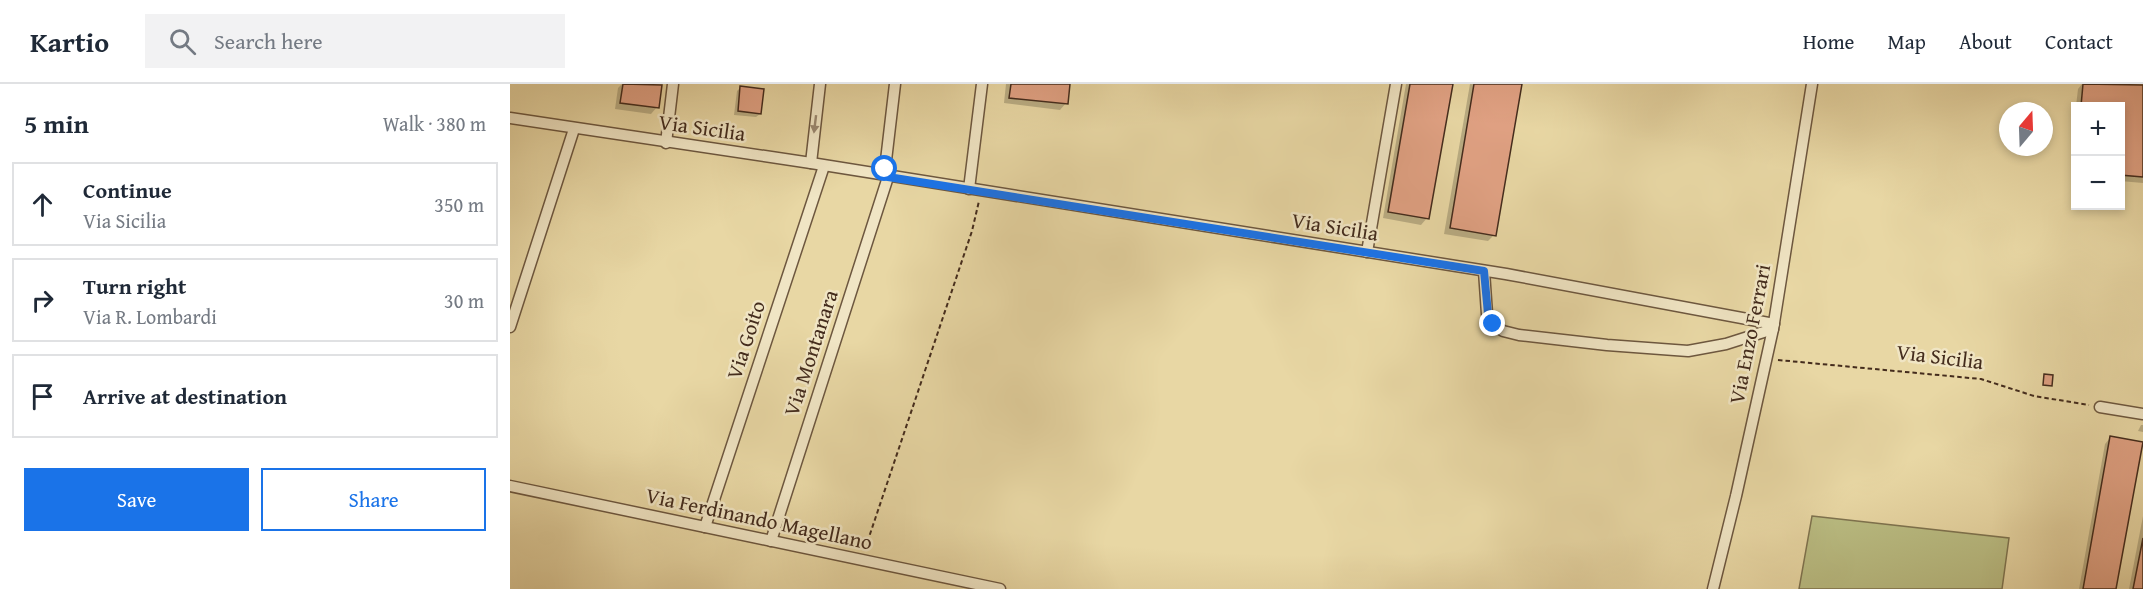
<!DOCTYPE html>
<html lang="en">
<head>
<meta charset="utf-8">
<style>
	:root { --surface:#fff; --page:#f2f2f3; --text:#1f2937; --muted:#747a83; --line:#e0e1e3; --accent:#1a73e8 }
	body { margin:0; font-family:"Gentium Book Plus",serif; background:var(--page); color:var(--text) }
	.controls { position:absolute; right:18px; top:18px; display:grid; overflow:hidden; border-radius:0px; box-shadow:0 3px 9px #0003 }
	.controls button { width:54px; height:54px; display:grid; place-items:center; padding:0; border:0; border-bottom:2px solid var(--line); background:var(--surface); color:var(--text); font:30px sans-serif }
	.compass { position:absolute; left:1489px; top:18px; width:54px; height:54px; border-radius:50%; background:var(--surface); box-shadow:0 3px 9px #0003; rotate:19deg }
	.stop { position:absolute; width:18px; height:18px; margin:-14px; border:4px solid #1a73e8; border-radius:50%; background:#fff }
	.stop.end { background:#1a73e8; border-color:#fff; box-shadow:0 2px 6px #0008 }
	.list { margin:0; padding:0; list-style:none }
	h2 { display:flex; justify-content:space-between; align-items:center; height:78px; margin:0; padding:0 24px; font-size:26px }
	h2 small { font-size:20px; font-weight:400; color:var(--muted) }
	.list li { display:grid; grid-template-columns:39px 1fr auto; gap:18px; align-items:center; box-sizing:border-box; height:84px; margin:0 12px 12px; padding:0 12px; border:2px solid var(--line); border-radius:0px }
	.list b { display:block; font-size:22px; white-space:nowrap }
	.list p { margin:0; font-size:20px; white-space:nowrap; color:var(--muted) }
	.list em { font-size:20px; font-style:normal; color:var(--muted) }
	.actions { display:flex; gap:12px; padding:18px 24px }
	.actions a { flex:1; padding:14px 0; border:2px solid var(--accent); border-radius:0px; text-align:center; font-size:21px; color:var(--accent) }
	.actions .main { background:var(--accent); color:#fff }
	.icon { flex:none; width:33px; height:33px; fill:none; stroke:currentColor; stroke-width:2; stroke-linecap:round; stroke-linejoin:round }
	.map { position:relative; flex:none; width:1633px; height:505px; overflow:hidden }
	header { display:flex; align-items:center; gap:36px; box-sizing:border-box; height:84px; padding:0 30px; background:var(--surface); border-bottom:2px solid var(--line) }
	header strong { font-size:28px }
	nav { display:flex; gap:33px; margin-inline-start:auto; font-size:21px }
	.search { width:420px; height:54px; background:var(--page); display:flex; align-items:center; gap:15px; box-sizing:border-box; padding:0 21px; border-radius:0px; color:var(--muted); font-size:22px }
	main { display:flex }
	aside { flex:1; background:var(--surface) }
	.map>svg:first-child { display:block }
</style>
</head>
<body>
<header>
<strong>Kartio</strong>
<div class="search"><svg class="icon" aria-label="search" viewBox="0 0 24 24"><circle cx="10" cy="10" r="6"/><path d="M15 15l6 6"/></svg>Search here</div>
<nav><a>Home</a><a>Map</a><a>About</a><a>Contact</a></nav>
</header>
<main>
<aside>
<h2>5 min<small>Walk · 380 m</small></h2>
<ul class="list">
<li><svg class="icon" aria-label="ahead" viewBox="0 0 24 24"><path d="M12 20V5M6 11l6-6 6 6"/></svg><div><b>Continue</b><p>Via Sicilia</p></div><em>350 m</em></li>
<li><svg class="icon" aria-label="right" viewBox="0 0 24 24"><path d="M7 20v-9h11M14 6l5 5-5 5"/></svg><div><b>Turn right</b><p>Via R. Lombardi</p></div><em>30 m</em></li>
<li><svg class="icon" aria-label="arrive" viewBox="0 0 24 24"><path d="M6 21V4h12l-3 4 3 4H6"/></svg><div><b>Arrive at destination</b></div></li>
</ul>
<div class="actions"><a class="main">Save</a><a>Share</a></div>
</aside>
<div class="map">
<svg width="1633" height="505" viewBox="0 0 1633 505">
	<rect width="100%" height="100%" fill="#e8d7a4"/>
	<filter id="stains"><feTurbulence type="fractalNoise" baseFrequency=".00333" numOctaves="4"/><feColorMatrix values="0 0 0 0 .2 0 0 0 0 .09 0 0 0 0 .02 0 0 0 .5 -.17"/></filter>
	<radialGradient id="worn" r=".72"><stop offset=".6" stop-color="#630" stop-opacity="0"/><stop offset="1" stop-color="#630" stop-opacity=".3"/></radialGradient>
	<path fill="#babd83" stroke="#7f7450" stroke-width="1.5" d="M1302 432 1499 454 1492 505H1289Z"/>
	<g fill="#0003">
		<path d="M112 0 150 2 147 23 141 30 105 25 108 4Z"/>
		<path d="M496 0H558L556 19 550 26 494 19Z"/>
		<path d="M896 0H941L917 134 911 141 873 134Z"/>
		<path d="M960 0H1010L984 151 978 157 934 150Z"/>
		<path d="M1572 0 1633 3V99L1610 97V22H1566L1568 5Z"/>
		<path d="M231 3 250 30 246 33 224 31 227 7Z"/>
		<path d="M1566 34V94H1561Z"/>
		<path d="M1631 341H1633V348L1628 347Z"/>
		<path d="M1601 353 1605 505H1569L1595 360Z"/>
		<path d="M1633 432V505H1619Z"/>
	</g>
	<g fill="#e0a183" stroke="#442c1d" stroke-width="1.5">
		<path d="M113 0 152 1 149 24 110 19Z"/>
		<path d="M501 0H560L558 20 499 14Z"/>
		<path d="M900 0H943L919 135 878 128Z"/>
		<path d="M964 0H1012L986 152 940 144Z"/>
		<path d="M1573 0 1633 1V93L1610 91V22H1571Z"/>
		<path d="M230 2 254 5 251 30 228 27Z"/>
		<path d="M1534 290 1543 291 1542 302 1533 301Z"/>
		<path d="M1600 352 1633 358 1606 505H1573Z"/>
		<path d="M1633 454V505H1623Z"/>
	</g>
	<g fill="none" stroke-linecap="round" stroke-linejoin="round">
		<defs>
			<g id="minor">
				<path d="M0 34 301 79 996 190 1264 240"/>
				<path d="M156 59 163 0"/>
				<path d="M301 79 310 0"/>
				<path d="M459 105 472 0"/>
				<path d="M857 168 886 0"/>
				<path d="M974 187 977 230 983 240 993 247 1009 251 1097 261 1178 267 1216 260 1263 245"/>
				<path d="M0 243 64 45"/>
				<path d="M1590 323 1633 330"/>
				<path d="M0 402 490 505"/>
				<path d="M195 443 314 82"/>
				<path d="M261 457 378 93 375 85 385 0"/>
				<path d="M1203 505 1226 412 1263 245 1302 0"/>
			</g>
		</defs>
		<use href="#minor" stroke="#6d573f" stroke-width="13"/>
		<g stroke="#442c1d" stroke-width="2" stroke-dasharray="4.5 3" stroke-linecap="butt">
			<path d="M1268 276 1471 295 1524 312 1579 321"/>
			<path d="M355 465 462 147 469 117"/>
		</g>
		<use href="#minor" stroke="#f0e5c4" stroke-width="10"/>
	</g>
	<defs><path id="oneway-solid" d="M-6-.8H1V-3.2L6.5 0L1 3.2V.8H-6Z" transform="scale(1.5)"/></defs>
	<use fill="#9a8870" href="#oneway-solid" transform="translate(305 40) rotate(97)"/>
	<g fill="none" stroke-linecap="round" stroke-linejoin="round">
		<path stroke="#1a73e8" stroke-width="8" d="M375 85 378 93 974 187 978 230 983 240"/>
	</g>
	<g text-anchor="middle" stroke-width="5" stroke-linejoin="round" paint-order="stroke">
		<g font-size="21" fill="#442c1d" stroke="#f0e5c4">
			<text transform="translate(192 44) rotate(8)" y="7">Via Sicilia</text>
			<text transform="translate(825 143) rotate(9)" y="7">Via Sicilia</text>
			<text transform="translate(1240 250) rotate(-79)" y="7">Via Enzo Ferrari</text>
			<text transform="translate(236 256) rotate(-72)" y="7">Via Goito</text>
			<text transform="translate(301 269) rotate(-72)" y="7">Via Montanara</text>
			<text transform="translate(1430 273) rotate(7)" y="7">Via Sicilia</text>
			<text transform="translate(249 435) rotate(12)" y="7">Via Ferdinando Magellano</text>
		</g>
	</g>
	<rect width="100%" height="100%" filter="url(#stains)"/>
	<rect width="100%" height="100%" fill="url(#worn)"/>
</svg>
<div class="controls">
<button>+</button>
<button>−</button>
</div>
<svg class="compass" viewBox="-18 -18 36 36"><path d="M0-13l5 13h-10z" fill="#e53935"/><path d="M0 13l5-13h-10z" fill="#747a83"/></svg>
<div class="stop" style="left:375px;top:85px"></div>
<div class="stop end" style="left:983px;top:240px"></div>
</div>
</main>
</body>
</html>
